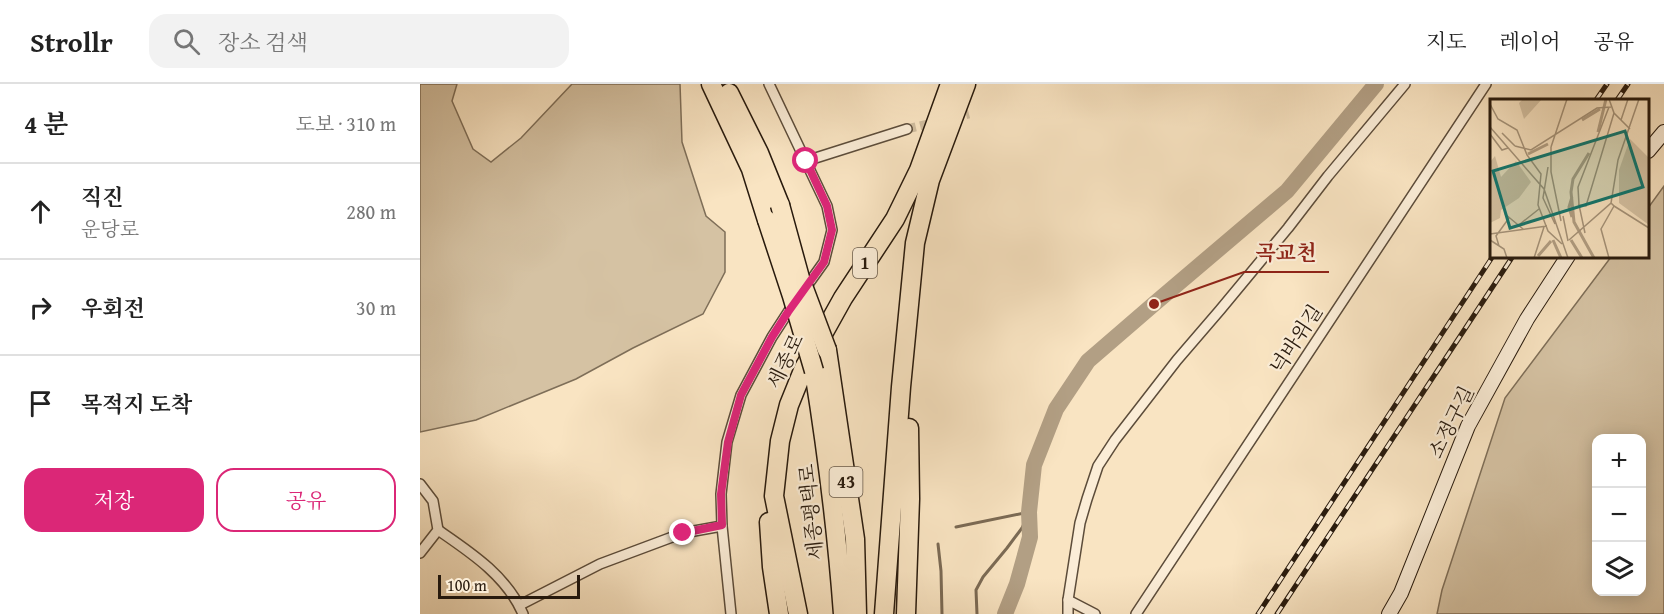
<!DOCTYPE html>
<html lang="ko">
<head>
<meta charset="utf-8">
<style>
	:root { --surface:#fff; --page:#f2f2f2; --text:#222; --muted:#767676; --line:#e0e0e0; --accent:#db2777 }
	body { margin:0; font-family:"Gentium Book Plus","Noto Serif KR",serif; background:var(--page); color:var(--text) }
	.controls { position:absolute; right:18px; bottom:18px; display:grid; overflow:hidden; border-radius:12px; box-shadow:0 3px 15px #0003 }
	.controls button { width:54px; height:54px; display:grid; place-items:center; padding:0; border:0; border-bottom:2px solid var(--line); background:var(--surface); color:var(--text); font:30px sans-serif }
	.scale { position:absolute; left:18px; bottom:15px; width:142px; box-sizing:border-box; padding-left:6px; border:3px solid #281a0d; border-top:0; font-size:16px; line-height:21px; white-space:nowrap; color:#281a0d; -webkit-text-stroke:4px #fbedd7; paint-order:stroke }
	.stop { position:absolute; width:18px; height:18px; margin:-14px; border:4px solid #db2777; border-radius:50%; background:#fff }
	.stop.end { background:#db2777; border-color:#fff; box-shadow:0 2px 6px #0008 }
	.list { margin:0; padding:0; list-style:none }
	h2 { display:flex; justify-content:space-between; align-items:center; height:78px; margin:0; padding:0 24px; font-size:26px }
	h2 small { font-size:20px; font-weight:400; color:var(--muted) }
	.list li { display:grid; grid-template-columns:39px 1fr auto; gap:18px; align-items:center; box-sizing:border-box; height:96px; padding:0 24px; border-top:2px solid var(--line) }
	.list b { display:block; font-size:22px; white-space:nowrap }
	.list p { margin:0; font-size:20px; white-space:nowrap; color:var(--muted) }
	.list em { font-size:20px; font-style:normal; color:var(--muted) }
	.actions { display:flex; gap:12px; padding:18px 24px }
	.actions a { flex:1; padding:14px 0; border:2px solid var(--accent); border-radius:18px; text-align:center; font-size:21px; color:var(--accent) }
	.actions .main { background:var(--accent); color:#fff }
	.icon { flex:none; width:33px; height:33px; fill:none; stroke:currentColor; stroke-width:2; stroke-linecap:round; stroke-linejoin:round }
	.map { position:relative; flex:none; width:1244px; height:530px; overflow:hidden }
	header { display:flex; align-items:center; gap:36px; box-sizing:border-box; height:84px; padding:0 30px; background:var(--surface); border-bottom:2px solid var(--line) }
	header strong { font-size:28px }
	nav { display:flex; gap:33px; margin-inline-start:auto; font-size:21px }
	.search { width:420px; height:54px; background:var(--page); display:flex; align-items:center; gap:15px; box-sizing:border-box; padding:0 21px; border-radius:18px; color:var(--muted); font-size:22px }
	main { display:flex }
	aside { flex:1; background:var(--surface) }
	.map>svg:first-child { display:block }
</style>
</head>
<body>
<header>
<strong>Strollr</strong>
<div class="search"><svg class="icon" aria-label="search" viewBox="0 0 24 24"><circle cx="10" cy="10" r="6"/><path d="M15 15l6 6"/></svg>장소 검색</div>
<nav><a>지도</a><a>레이어</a><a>공유</a></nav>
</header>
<main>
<aside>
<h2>4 분<small>도보 · 310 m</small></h2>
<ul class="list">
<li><svg class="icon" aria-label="ahead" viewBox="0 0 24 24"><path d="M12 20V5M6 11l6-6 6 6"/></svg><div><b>직진</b><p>운당로</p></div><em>280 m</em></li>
<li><svg class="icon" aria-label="right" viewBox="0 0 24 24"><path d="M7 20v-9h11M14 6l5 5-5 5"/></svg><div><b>우회전</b></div><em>30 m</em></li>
<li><svg class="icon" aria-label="arrive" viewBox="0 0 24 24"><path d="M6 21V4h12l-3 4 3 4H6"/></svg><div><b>목적지 도착</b></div></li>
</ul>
<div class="actions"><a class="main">저장</a><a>공유</a></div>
</aside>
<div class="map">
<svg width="1244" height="530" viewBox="0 0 1244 530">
	<rect width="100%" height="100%" fill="#f9e4c2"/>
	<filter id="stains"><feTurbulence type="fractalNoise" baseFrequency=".00333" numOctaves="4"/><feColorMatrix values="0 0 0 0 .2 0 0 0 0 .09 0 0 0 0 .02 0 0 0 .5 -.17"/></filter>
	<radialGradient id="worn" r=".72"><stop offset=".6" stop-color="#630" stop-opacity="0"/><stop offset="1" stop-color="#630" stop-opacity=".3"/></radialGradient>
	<g fill="#d5c2a3" stroke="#7e6e58" stroke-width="1.5" fill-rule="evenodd">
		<path d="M0 0H37L32 17 53 65 71 78 101 54 152 0H260L262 58 286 132 305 148V188L283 230 213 264 156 295 56 336 0 348Z"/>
		<path d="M1244 102V530H1017L1022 506 1085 314 1191 173 1228 172V124ZM1176 354H1222V508H1176Z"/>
	</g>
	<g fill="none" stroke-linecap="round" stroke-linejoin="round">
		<g stroke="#7b6a54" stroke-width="3">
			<path d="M536 443 609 428"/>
			<path d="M518 460 521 487 522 530"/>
			<path d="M557 530 556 506 563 493 587 464 602 444 609 428"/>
		</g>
		<path stroke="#b29f84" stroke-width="16" d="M585 530 597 500 610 453 609 428 614 381 636 325 668 277 734 220 867 107 956 0"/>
		<g stroke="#cfbc9e" stroke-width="9" stroke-dasharray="9 4.5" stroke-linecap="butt">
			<path d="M533 34 549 30"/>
			<path d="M487 45 517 38"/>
		</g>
		<defs>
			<g id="street">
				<path d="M349 0 407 122 412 146 404 178 384 206"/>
				<path d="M386 77 487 45"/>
				<path d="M0 400 13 417 18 446 0 469"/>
				<path d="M18 446C50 468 87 492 103 530"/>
				<path d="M648 516 660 439 667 415 678 382 695 356 757 276 800 226 868 144 908 92 985 0"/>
				<path d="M100 521 180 480 263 449 302 442"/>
				<path d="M311 530 302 442 301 410 307 358 321 311 352 253 374 219"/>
				<path d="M648 530V516L675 530"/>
				<path d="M716 530 1066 0"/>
			</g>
			<g id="secondary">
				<path d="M1228 67 1244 48"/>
				<path d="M969 530 981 509 1048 342 1107 235 1148 172"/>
			</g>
			<g id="highway">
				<path d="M291 0 331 85 347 136"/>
				<path d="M309 9 339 69 360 121"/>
				<path d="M407 266 435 455 437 530"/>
				<path d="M394 287C407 368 417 448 423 530"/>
				<path d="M349 438 352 483 359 530"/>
				<path d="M378 530 354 412 360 357 369 321 384 284 423 214 475 135 499 86 530 0"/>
				<path d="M464 530 481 303 495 159 510 96 546 0"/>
				<path d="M486 530 490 415 489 344"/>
			</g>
		</defs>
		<use href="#street" stroke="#5c4c3a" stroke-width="12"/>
		<use href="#secondary" stroke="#281a0d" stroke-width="16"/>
		<use href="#highway" stroke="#281a0d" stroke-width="21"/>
		<use href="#street" stroke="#fbedd7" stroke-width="9"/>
		<use href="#secondary" stroke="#fbedd7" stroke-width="14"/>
		<use href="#highway" stroke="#f9e4c2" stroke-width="18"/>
		<defs>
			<g id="rail">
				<path d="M1176 16 1187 0"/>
				<path d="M1197 16 1208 0"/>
				<path d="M838 530 1073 172"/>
				<path d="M857 530 1093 172"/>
			</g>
		</defs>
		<use href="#rail" stroke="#281a0d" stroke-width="5"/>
		<use href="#rail" stroke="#fbedd7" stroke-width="3" stroke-dasharray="9" stroke-linecap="butt"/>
		<defs>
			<g id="highway-bridge">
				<path d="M360 121 380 194 407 266"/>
				<path d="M347 136 372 212 394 287"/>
			</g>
		</defs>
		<use href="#highway-bridge" stroke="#281a0d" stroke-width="21" stroke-linecap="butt"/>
		<use href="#highway-bridge" stroke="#f9e4c2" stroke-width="18"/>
	</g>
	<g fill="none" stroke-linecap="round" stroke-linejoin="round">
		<path stroke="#db2777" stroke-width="8" d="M263 449 302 441 301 410 308 358 321 311 352 253 368 228 404 178 412 146 407 122 386 77"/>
	</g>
	<g text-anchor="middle" stroke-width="4.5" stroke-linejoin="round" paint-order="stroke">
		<g fill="#fbedd7" stroke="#67594a" stroke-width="1.5">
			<rect x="433" y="164" width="24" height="30" rx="4.5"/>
			<rect x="409.5" y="383" width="33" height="30" rx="4.5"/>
		</g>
		<g font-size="18" font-weight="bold" fill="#281a0d">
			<text x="445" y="185">1</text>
			<text x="426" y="404">43</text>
		</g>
		<g font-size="20" fill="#281a0d" stroke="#fbedd7">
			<text transform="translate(876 255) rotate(-57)" y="7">넉바위길</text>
			<text transform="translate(365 277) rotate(-64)" y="7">세종로</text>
			<text transform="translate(1031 338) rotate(-64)" y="7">소정구길</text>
			<text transform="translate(391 428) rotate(-96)" y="7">세종평택로</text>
		</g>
	</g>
	<g transform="translate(1070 15)">
		<rect width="159" height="159" fill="#f9e4c2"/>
		<path d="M33 0H52L34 20 29 4ZM140 40 159 59V126L129 104V71ZM5 57 11 78 26 62 41 83 29 99 11 111 10 119 0 124V63Z" fill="#d5c2a3"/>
		<path fill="none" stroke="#b29f84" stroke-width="3" d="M92 21 110 10M108 33 116 0M99 54 83 80 81 93 84 123 104 159M38 55 58 45M82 98 79 108 82 118M63 141 71 159M81 141 92 159M48 157 61 142"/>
		<path fill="none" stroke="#a5937a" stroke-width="1.5" d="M119 0 124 14 140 30M0 5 8 20 27 31 37 56 51 75 48 106 58 132 72 145M131 21 138 0M0 28 54 90 78 159M12 34 25 47M0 35 12 51 18 49M25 47 41 51 107 9 121 8M61 48 77 0M61 48V73L71 122M58 68 53 99 65 125M89 106 88 88 119 8M124 107 159 129M15 115 33 130M73 117 78 142M30 125 49 110M95 134 89 106 96 107 124 14M0 135 57 127M0 141 14 150 17 159M79 141 121 104 128 61 149 0M9 147 6 137 19 119M44 159 54 128M119 159 111 130 124 107 121 104"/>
		<path fill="#0f766e" fill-opacity="0.15" stroke="#0f766e" stroke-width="3" d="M135 32 153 88 20 129 3 72Z"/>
		<rect width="159" height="159" fill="none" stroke="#281a0d" stroke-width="3"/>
	</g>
	<path fill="none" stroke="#8f2418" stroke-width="2" d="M734 220L824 188H909"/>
	<circle fill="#8f2418" stroke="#fbedd7" stroke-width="2" cx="734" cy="220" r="6"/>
	<g font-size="21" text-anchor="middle" font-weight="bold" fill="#8f2418" stroke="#fbedd7" stroke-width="4.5" stroke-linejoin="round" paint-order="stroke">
		<text x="866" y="176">곡교천</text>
	</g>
	<rect width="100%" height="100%" filter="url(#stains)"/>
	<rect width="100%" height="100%" fill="url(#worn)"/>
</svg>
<div class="controls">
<button>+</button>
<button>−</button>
<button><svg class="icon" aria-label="layers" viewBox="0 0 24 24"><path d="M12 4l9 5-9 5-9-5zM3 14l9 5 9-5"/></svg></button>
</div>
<div class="scale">100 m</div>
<div class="stop" style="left:386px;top:77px"></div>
<div class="stop end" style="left:263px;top:449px"></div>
</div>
</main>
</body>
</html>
